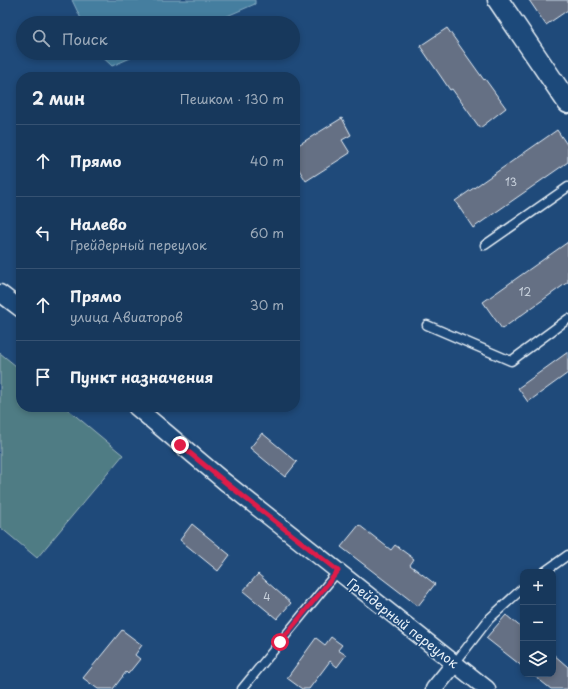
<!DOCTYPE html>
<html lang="ru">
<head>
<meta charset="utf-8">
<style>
	:root { --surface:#17385c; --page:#244365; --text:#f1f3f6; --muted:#9eacbb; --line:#365272 }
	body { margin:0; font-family:"Playpen Sans",sans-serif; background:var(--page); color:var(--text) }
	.controls { position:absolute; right:12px; bottom:12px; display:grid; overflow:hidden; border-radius:8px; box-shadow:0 2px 6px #0003 }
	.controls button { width:36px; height:36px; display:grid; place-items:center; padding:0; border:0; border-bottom:1px solid var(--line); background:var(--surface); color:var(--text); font:20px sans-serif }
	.stop { position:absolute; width:12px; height:12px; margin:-9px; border:3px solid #e11d48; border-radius:50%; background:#fff }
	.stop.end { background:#e11d48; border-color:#fff; box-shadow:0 1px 4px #0008 }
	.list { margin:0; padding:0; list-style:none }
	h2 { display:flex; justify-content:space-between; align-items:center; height:52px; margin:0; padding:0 16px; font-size:17px }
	h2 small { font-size:13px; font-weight:400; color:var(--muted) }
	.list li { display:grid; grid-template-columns:26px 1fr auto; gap:12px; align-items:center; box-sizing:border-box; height:72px; padding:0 16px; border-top:1px solid var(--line) }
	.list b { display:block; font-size:15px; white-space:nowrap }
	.list p { margin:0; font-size:13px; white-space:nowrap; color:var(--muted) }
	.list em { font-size:13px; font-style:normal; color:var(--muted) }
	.icon { flex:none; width:22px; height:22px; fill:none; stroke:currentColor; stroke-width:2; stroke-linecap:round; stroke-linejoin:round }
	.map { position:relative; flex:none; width:568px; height:689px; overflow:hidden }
	.search { position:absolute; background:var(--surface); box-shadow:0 2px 6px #0003; left:16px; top:16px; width:284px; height:44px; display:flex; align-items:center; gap:10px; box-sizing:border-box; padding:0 14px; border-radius:22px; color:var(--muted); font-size:15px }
	.panel { position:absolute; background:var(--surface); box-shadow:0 2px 6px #0003; left:16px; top:72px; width:284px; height:340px; border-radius:16px }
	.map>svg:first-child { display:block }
</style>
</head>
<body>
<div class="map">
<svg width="568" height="689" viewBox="0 0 568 689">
	<rect width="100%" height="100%" fill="#1f4a7a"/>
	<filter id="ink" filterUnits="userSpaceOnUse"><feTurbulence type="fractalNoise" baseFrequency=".025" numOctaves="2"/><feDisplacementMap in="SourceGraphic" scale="8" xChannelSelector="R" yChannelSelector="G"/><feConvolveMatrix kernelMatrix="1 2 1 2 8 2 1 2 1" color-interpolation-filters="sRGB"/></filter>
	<g filter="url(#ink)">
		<path fill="#507c84" stroke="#9cb6be" d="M0 353 21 370V407H65L123 455 37 558 0 527Z"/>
		<g fill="#457e9f" stroke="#86acc3">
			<path d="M72 0H255V4L211 23H83Z"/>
			<path d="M98 53H142L112 66Z"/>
		</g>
		<g fill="#656f84" stroke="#e8f1f8">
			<path d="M529 0H568V10L546 25Z"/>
			<path d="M447 28 484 80 485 79 506 108 480 128 452 89 450 90 420 46Z"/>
			<path d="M342 118 351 135 342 140 350 153 306 181 295 163V147Z"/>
			<path d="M557 130 568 146V162L473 228 455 201Z"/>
			<path d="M568 242V282L502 329 483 302Z"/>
			<path d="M568 352V373L528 402 518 388Z"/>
			<path d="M262 433 297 462 285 477 250 448Z"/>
			<path d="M192 524 230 555 218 571 180 540Z"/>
			<path d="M359 525 391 550 395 545 414 559 410 565 435 584 418 606 341 547Z"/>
			<path d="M258 574 291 603 277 619 243 591Z"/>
			<path d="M506 615 523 629V667L486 638Z"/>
			<path d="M122 630 142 645 135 655 140 659 128 674 126 672 113 689H98L83 678Z"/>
			<path d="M331 637 342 645 338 650 346 655 337 667 330 661 309 689H302L287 678 316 638 325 645Z"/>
			<path d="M553 654 568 667V689H551L532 674H553Z"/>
		</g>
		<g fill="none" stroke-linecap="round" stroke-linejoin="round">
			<defs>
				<g id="service">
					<path d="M485 245 568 187"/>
					<path d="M427 325 511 361 568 319"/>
					<path d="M544 572 568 555"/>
					<path d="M455 663 489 619 523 588"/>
					<path d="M242 689 338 571"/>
				</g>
				<g id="minor">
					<path d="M0 293 21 309"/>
					<path d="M136 407 225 482 487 689"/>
					<path d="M434 689 455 663"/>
				</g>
				<path id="tertiary" d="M498 0 568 103"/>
			</defs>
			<use href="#service" stroke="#e8f1f8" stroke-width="11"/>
			<use href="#minor" stroke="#e8f1f8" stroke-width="19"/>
			<use href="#tertiary" stroke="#e8f1f8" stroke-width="23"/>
			<use href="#service" stroke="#1f4a7a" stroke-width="8"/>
			<use href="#minor" stroke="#1f4a7a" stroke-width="16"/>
			<use href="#tertiary" stroke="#1f4a7a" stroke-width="20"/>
		</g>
	</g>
	<g fill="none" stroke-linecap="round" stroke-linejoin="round" filter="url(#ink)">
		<path stroke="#e11d48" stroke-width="5" d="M180 445 225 482 338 571 280 642"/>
	</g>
	<g text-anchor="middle" stroke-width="3" stroke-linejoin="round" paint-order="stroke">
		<g font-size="11" fill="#c7d0db">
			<text x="511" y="186">13</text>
			<text x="525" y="296">12</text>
			<text x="267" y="601">4</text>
		</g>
		<g font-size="13" fill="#e8f1f8" stroke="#1f4a7a">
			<text transform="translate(403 623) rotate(38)" y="5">Грейдерный переулок</text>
		</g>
	</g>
</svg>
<div class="controls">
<button>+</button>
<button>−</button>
<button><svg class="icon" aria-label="layers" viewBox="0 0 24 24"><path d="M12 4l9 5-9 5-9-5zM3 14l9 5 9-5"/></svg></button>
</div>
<div class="stop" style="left:280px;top:642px"></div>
<div class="stop end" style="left:180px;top:445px"></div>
<div class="search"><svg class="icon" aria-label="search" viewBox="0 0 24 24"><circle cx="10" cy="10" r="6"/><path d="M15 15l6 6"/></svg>Поиск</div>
<section class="panel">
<h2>2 мин<small>Пешком · 130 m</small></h2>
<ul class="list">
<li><svg class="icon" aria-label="ahead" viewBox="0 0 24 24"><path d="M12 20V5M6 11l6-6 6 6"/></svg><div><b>Прямо</b></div><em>40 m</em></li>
<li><svg class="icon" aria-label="left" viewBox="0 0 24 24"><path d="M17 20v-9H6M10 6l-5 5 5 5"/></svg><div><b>Налево</b><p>Грейдерный переулок</p></div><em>60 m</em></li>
<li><svg class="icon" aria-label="ahead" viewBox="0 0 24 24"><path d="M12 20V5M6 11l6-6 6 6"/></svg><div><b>Прямо</b><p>улица Авиаторов</p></div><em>30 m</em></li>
<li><svg class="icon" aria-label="arrive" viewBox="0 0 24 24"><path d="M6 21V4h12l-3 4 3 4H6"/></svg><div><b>Пункт назначения</b></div></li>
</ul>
</section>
</div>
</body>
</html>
